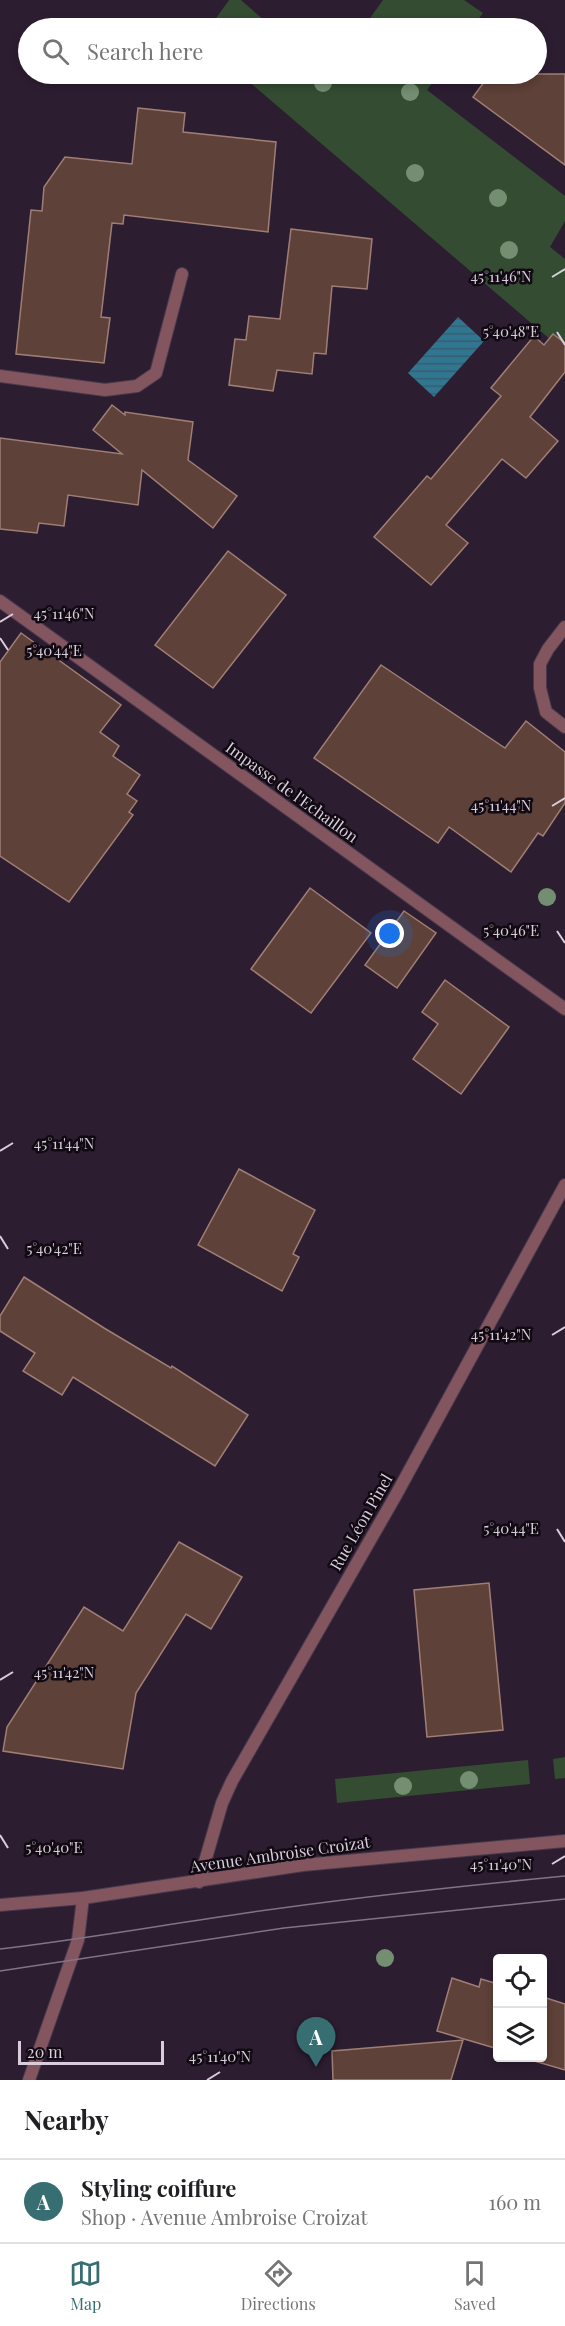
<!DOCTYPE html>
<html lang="en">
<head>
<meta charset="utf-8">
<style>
	:root { --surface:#fff; --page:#f2f2f2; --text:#202124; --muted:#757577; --line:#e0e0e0; --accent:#366e71 }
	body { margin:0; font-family:"Playfair Display",serif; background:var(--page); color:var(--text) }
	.controls { position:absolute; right:18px; bottom:18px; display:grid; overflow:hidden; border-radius:6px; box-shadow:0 3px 9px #0003 }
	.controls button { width:54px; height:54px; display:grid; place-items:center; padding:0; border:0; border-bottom:2px solid var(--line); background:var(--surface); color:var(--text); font:30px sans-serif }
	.scale { position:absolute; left:18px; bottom:15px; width:146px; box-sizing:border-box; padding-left:6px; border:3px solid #d8cddb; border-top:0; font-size:16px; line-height:21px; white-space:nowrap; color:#d8cddb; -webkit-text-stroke:4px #110a13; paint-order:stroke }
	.you { position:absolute; left:390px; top:934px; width:21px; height:21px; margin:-15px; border:4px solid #fff; border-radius:50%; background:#1a73e8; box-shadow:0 0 0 9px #1a73e833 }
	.badge { display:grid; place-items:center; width:39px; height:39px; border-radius:50%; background:var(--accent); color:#fff; font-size:20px; font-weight:700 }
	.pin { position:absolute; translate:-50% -50px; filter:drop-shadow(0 2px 3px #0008) }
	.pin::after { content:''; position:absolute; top:32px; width:21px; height:18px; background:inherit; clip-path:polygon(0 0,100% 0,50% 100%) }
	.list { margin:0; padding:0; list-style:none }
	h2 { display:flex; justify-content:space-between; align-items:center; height:78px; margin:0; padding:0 24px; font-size:26px }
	h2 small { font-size:20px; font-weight:400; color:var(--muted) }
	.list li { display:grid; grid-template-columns:39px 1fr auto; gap:18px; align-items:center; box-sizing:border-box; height:84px; padding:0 24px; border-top:2px solid var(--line) }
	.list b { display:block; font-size:22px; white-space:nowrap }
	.list p { margin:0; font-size:20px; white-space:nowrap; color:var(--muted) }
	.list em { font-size:20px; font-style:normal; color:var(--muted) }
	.icon { flex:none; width:33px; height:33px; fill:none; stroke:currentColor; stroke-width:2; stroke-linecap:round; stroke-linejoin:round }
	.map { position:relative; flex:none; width:565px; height:2080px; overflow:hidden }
	.search { position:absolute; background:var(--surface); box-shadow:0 3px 9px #0003; left:18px; right:18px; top:18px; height:66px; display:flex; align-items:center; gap:15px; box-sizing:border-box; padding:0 21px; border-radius:33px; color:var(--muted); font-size:22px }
	.sheet { height:162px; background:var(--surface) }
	nav { display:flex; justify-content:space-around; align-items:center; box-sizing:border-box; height:84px; border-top:2px solid var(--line); background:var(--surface); font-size:16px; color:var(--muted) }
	nav a { display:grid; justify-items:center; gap:3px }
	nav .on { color:var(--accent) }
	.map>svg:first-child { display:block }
</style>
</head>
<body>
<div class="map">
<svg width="565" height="2080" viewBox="0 0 565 2080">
	<defs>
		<pattern id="water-rules" width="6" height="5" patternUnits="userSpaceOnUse" patternTransform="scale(1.5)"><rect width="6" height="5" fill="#307691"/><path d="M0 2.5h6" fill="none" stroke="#385d6d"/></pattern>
	</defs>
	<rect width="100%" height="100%" fill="#2d1d31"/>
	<g fill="#344c32">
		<path d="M229 0H241L273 28H209Z"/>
		<path d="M383 0H464L483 13 472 28H363Z"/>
		<path d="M240 74H324L329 78 333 74H439L427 90 565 196V221L550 247 565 259V352Z"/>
		<path d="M565 1757V1778L555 1779 553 1759Z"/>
		<path d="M528 1760 530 1784 337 1803 335 1779Z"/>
	</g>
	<path fill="url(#water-rules)" d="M458 317 484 341 434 397 408 373Z"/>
	<g fill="#5e4138" stroke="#9f7f75" stroke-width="1.5">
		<path d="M490 74H565V165L473 97Z"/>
		<path d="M138 108 185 113 183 132 276 142 268 232 124 215 123 224 112 223 101 317 110 318 104 363 16 354 31 210 42 211 44 187 65 157 132 164Z"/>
		<path d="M291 229 372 239 367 289 332 286 326 354 314 353 312 374 277 370 273 391 229 385 235 339 246 340 249 316 280 319Z"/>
		<path d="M553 334 565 343V372L530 417 558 441 526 478 502 459 446 525 468 543 431 585 374 537 427 476 431 479 501 396 491 388 534 336 544 345Z"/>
		<path d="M112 405 125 415V412L193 422 188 460 237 496 213 528 142 470 138 505 68 495 64 526 39 523 37 533 0 529V438L122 454 93 430Z"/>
		<path d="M228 551 286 595 213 688 155 645Z"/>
		<path d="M21 633 121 705 100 732 119 746 113 756 140 775 127 794 137 801 129 812 133 815 69 902 0 856V662Z"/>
		<path d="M381 665 505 748 526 721 565 752V803L543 836 538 833 511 872 449 827 438 843 314 758Z"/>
		<path d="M310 888 371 933 311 1013 251 969Z"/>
		<path d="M404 911 436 933 397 988 365 965Z"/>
		<path d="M445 980 509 1027 461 1094 413 1059 438 1024 422 1012Z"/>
		<path d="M239 1169 315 1210 293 1254 299 1257 282 1291 198 1245Z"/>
		<path d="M24 1277 104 1328 171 1368 172 1366 248 1415 215 1466 73 1377 62 1395 23 1371 35 1353 0 1331V1316Z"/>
		<path d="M179 1542 242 1577 211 1629 186 1614 136 1693 123 1769 3 1751 7 1727 84 1607 123 1631Z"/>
		<path d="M489 1583 503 1730 427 1737 414 1590Z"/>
		<path d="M452 1978 479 1987 481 1979 498 1984V2049L437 2031Z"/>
		<path d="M543 1997 565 2004V2070L524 2058H543Z"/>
		<path d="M463 2040 451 2080H333L332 2051Z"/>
	</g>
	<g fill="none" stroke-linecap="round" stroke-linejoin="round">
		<defs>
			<g id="minor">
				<path d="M0 376 105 390 137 386 156 373 182 274"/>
				<path d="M0 601 565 1009"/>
				<path d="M565 627 548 649 540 664V688L546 712 565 727"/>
				<path d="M199 1882 222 1803 232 1781 396 1495 565 1185"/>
				<path d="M29 2080 78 1940 83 1898"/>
			</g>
			<path id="tertiary" d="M0 1905 83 1898 303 1865 565 1841"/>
		</defs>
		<use href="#minor" stroke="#48394c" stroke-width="14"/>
		<use href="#tertiary" stroke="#48394c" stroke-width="14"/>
		<use href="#minor" stroke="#83555e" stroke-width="12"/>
		<use href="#tertiary" stroke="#83555e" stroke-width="12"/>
		<g stroke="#817485" stroke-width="1.5">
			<path d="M0 1949C85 1939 168 1924 253 1912 356 1897 461 1886 565 1876"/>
			<path d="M0 1971 284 1928 565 1899"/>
		</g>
	</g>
	<g fill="#748e71">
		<circle cx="323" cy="83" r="9"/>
		<circle cx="410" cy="92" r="9"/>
		<circle cx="415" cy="173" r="9"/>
		<circle cx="498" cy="198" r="9"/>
		<circle cx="509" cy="250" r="9"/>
		<circle cx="547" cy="897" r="9"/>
		<circle cx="469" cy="1780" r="9"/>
		<circle cx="403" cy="1786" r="9"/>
		<circle cx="385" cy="1958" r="9"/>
	</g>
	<path fill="none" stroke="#d8cddb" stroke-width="2" d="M552 277 565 269M557 332 565 345M0 622 13 614M0 638 8 650M552 806 565 798M557 931 565 943M0 1151 13 1143M0 1236 8 1249M552 1335 565 1327M557 1529 565 1542M0 1680 13 1672M0 1835 8 1848M552 1864 565 1856M207 2080 220 2072"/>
	<g text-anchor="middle" stroke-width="5" stroke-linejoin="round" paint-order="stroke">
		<g font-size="16" fill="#d8cddb" stroke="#110a13">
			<text transform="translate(292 792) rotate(36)" y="6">Impasse de l'Echaillon</text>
			<text transform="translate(361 1522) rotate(-60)" y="6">Rue Léon Pinel</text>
			<text transform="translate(280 1854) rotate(-8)" y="6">Avenue Ambroise Croizat</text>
		</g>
	</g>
	<g font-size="15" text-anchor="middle" fill="#d8cddb" stroke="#110a13" stroke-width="5" stroke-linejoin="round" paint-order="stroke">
		<text x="501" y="282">45°11'46"N</text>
		<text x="511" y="337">5°40'48"E</text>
		<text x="64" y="619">45°11'46"N</text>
		<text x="54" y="656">5°40'44"E</text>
		<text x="501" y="811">45°11'44"N</text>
		<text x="511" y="936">5°40'46"E</text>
		<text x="64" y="1149">45°11'44"N</text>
		<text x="54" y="1254">5°40'42"E</text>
		<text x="501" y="1340">45°11'42"N</text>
		<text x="511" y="1534">5°40'44"E</text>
		<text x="64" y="1678">45°11'42"N</text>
		<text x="54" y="1853">5°40'40"E</text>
		<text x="501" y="1870">45°11'40"N</text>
		<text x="220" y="2062">45°11'40"N</text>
	</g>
</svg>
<div class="controls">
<button><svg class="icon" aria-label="locate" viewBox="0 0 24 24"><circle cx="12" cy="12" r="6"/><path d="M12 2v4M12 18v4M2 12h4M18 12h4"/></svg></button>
<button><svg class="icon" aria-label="layers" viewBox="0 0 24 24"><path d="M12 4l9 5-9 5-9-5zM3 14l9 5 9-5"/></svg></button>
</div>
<div class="scale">20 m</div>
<div class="you"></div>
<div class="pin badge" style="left:316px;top:2067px">A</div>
<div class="search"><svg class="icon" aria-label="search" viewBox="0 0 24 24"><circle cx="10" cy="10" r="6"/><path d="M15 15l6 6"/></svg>Search here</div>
</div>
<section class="sheet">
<h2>Nearby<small></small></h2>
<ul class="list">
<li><span class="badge">A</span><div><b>Styling coiffure</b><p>Shop · Avenue Ambroise Croizat</p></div><em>160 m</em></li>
</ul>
</section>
<nav>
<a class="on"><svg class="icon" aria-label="map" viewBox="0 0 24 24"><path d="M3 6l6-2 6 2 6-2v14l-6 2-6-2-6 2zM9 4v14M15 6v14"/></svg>Map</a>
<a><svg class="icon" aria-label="directions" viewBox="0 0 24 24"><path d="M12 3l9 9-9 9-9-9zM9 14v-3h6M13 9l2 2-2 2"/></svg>Directions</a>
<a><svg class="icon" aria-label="saved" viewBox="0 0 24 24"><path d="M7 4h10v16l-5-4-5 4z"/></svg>Saved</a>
</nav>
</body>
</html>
